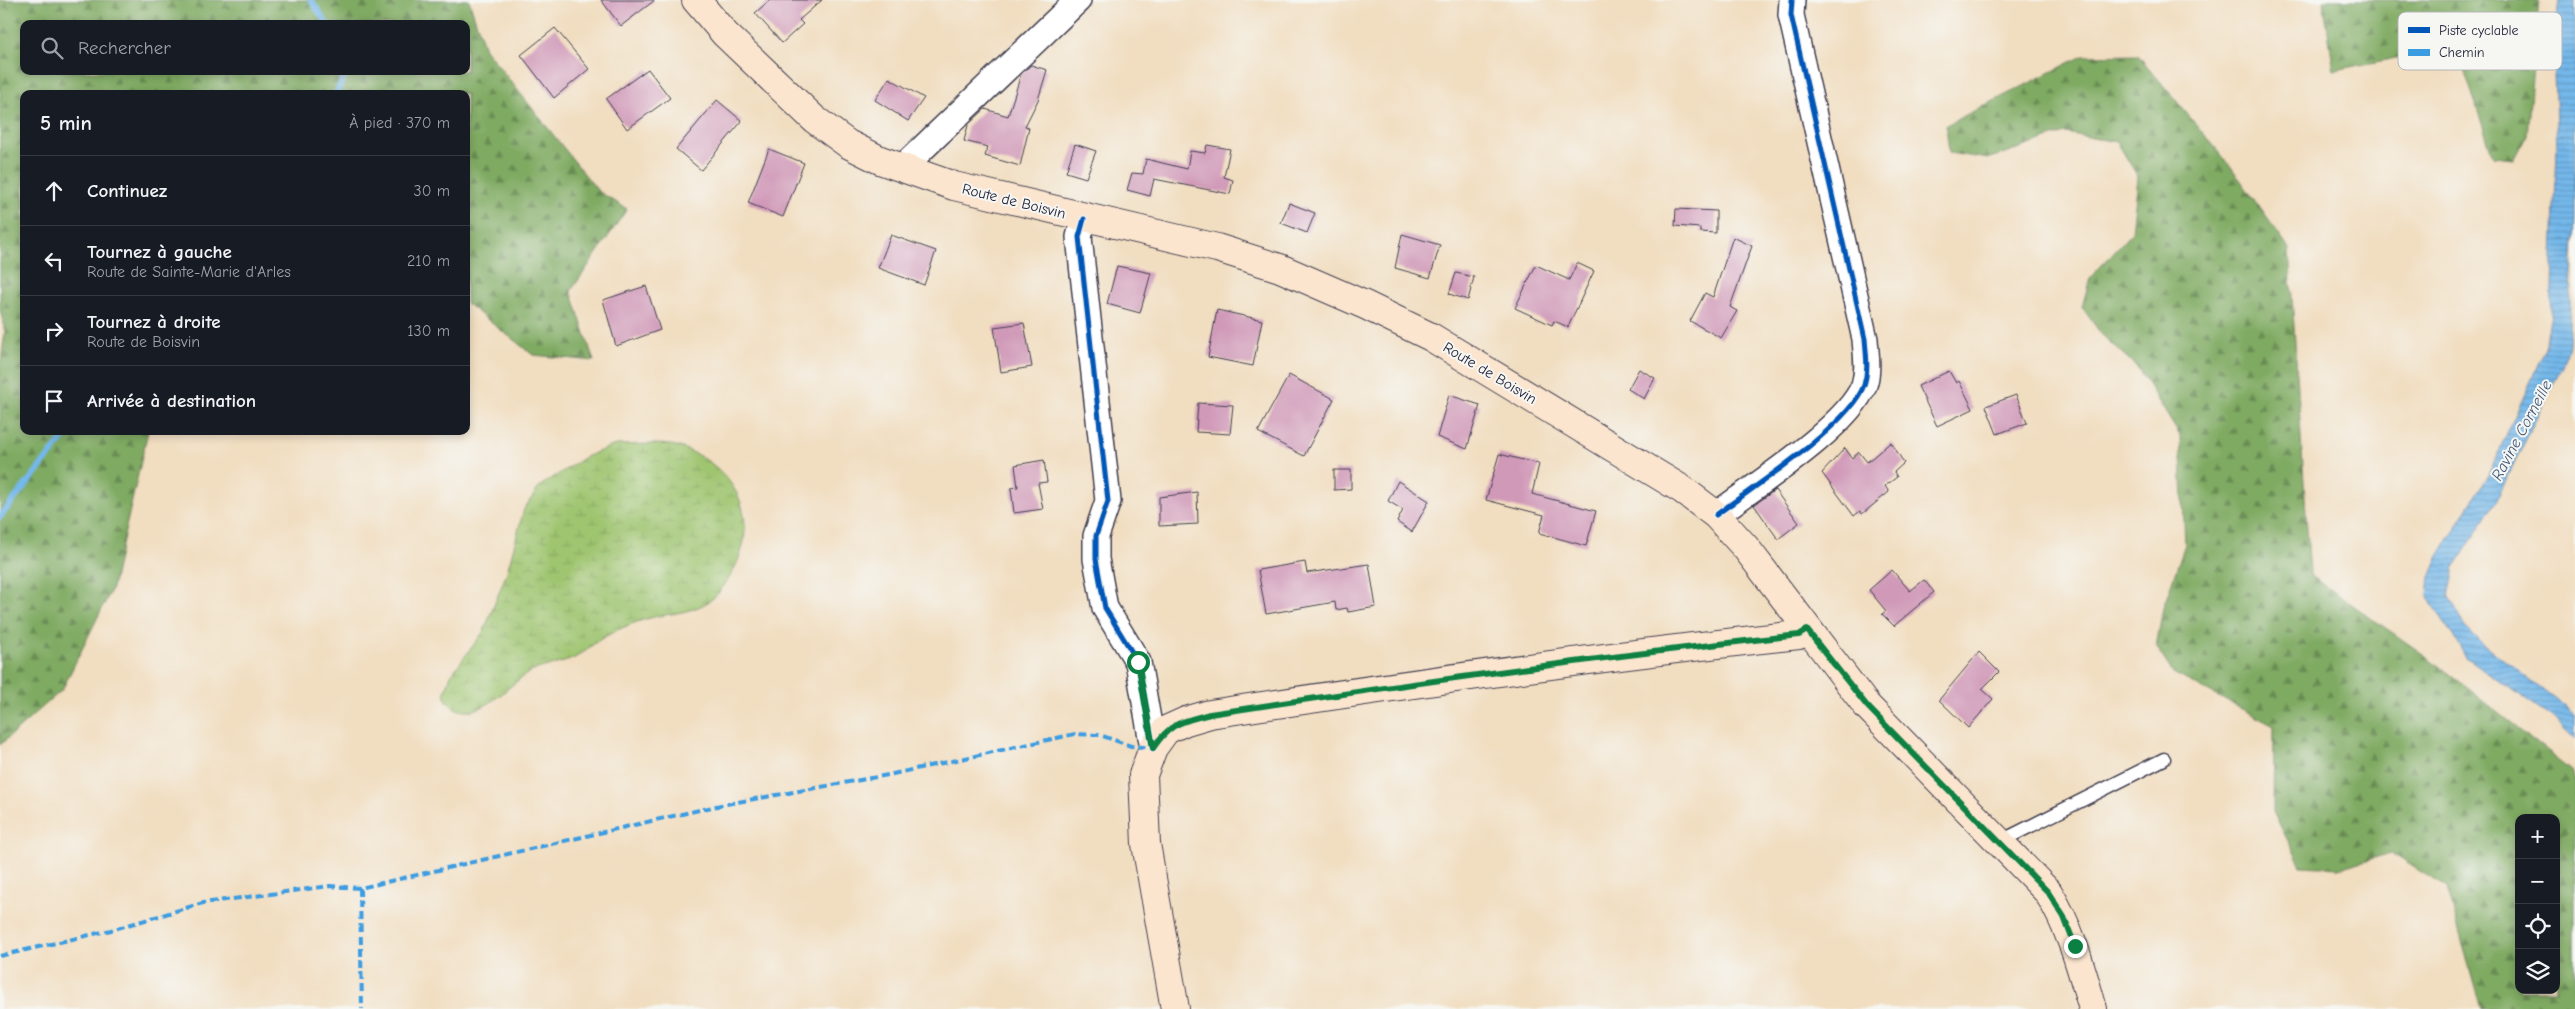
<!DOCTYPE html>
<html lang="fr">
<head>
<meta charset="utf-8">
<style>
	:root { --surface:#171b24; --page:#20242c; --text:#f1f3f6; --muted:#9ea1a6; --line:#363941 }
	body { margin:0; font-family:"Comic Neue",sans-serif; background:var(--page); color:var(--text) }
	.controls { position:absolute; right:15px; bottom:15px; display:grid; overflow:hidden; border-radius:10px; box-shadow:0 2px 8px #0003 }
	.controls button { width:45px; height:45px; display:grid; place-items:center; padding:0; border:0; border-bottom:1px solid var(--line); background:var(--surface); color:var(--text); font:25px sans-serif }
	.stop { position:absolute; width:15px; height:15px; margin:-11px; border:4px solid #0b8043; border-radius:50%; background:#fff }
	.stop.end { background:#0b8043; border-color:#fff; box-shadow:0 1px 5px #0008 }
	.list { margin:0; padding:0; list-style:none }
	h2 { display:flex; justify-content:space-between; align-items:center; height:65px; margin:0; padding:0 20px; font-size:21px }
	h2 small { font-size:16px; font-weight:400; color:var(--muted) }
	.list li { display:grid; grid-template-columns:32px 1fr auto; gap:15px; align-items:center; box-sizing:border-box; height:70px; padding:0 20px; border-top:1px solid var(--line) }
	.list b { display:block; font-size:19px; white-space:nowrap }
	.list p { margin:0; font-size:16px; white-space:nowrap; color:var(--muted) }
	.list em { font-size:16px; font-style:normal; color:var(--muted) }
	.icon { flex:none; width:28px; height:28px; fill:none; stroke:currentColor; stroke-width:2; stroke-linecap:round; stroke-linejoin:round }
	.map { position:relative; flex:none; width:2575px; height:1009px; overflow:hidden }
	.search { position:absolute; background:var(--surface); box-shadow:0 2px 8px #0003; left:20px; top:20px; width:450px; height:55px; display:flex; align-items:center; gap:12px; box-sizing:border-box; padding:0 18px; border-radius:10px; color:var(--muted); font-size:19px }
	.panel { position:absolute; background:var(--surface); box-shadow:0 2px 8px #0003; left:20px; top:90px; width:450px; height:345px; border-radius:10px }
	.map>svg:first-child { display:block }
</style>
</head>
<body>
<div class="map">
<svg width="2575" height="1009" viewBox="0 0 2575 1009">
	<defs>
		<pattern id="forest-firs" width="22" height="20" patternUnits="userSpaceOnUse" patternTransform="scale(1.25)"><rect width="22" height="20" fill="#7faa62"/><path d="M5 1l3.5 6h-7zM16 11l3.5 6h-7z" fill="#688a52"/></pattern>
		<pattern id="wetland-marsh" width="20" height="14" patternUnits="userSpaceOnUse" patternTransform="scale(1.25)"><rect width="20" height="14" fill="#9fc570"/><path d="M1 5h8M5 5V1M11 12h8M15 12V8" fill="none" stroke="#89a962"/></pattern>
		<pattern id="water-rules" width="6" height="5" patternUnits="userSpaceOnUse" patternTransform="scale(1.25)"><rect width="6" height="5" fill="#74b8ea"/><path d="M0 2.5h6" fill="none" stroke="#5f95bf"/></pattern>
	</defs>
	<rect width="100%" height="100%" fill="#f6f6f2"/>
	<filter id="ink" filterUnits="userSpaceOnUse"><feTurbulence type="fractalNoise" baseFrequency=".02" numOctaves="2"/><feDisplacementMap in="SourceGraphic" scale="10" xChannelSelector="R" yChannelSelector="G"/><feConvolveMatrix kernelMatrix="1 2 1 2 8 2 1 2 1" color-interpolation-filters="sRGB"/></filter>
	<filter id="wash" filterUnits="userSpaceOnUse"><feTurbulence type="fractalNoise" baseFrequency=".0096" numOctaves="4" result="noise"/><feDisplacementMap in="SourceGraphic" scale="20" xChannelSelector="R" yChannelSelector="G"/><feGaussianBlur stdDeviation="1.12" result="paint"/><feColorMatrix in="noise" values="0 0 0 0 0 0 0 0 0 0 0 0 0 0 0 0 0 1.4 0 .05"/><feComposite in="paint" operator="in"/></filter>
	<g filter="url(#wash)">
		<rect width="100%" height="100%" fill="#f1ddbf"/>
		<g fill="url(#forest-firs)" stroke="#50664e" fill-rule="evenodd">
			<path d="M0 0H469L485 49 598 191 627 209 571 291 594 361 533 355 466 303V94H24V431H148L112 588 62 690 0 745V367L5 333 0 308ZM24 24H466V71H24Z"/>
			<path d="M2323 0H2539L2527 135 2514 159 2493 157 2464 69 2448 48 2334 70Z"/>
			<path d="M2138 55 2229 164 2289 249 2310 575 2430 659 2571 771 2575 787V1000L2566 1009H2481L2447 888 2391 853 2339 868 2301 866 2273 812 2274 726 2173 673 2156 647 2163 608 2185 544 2180 436 2138 368 2101 334 2082 307 2090 278 2132 232 2138 177 2117 142 2065 133 1988 159 1949 153 1946 125 2083 56ZM2519 818H2556V990H2519Z"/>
		</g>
		<path fill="url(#wetland-marsh)" stroke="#607456" d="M615 445C630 445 667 442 679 447 734 465 762 517 734 569 728 581 719 595 708 602 690 614 667 613 646 619 632 623 614 631 601 639 591 645 581 656 570 660 557 665 539 666 527 674 509 685 495 704 474 710 460 714 449 707 444 695L451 675 484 631 507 572 524 509 540 486 585 457Z"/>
		<path fill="url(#water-rules)" stroke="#4b6d92" d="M2559 0H2575V220L2568 345 2563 364 2496 501 2454 568 2448 595 2465 626 2483 644 2575 715V739L2553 718 2466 657 2428 596 2430 577 2439 556 2489 473 2544 352 2551 315 2557 148 2553 48Z"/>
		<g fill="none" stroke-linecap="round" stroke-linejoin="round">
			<g stroke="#74b8ea" stroke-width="6">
				<path d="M311 0 327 24"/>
				<path d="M336 94 343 79V71"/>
				<path d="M0 517 69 431"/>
			</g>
		</g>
		<g id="blocks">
			<g fill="#d099b8">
				<path d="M601 0H655L621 26Z"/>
				<path d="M770 0H822L799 20 803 24 782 43 755 13Z"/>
				<path d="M555 28 589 69 554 98 521 55Z"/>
				<path d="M1031 65 1047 70 1038 100 1025 126 1029 128 1020 166 985 156 988 147 964 141 968 125 985 109 1008 116 1021 74Z"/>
				<path d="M648 69 670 98 627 129 606 99Z"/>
				<path d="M889 78 924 98 908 121 875 100Z"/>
				<path d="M717 100 742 121 701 170 676 149Z"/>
				<path d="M1075 144 1096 151 1086 178 1066 172Z"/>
				<path d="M1207 145 1230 149 1224 177 1233 180 1230 194 1154 179 1150 196 1127 190 1132 173 1143 174 1146 159 1187 169 1190 151 1205 153Z"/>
				<path d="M769 149 804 163 783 217 748 203Z"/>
				<path d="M1289 203 1315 213 1307 233 1281 223Z"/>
				<path d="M1676 209 1716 211V233L1700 232V228L1675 226Z"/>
				<path d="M1402 234 1440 245 1430 278 1395 268Z"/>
				<path d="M891 235 936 251 924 285 878 268Z"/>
				<path d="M1733 237 1752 246 1730 307 1737 311 1721 338 1690 321 1705 293 1713 297Z"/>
				<path d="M1577 263 1594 271 1568 327 1554 321 1552 325 1515 308 1536 265 1569 280Z"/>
				<path d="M1117 266 1151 273 1140 313 1107 304Z"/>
				<path d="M1456 273 1474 277 1468 300 1449 294Z"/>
				<path d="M646 286 660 330 616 346 603 300Z"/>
				<path d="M1217 310 1262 320 1253 366 1208 357Z"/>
				<path d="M1024 323 1032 367 1001 372 994 327Z"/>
				<path d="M1639 369 1655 378 1644 399 1628 389Z"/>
				<path d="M1949 371 1956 383 1959 381 1973 409 1937 426 1918 386Z"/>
				<path d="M1289 375 1334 399 1304 456 1258 432Z"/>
				<path d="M1449 395 1480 405 1467 449 1437 437Z"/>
				<path d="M2016 395 2027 423 1997 434 1986 406Z"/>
				<path d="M1198 403 1233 405 1230 434 1196 432Z"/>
				<path d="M1891 442 1904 463 1894 472 1897 477 1885 486 1889 492 1862 514 1860 511 1854 516 1822 473 1845 448 1852 458 1859 452 1867 462Z"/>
				<path d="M1499 454 1539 464 1532 494 1596 511 1586 546 1539 533 1544 515 1486 500Z"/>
				<path d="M1044 460 1047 482 1038 483 1043 509 1014 513 1011 488 1018 487 1015 465Z"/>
				<path d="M1334 470H1351V489L1334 490Z"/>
				<path d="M1398 481 1429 501 1412 532 1397 522 1403 510 1388 501Z"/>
				<path d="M1775 490 1799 523 1778 539 1754 505Z"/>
				<path d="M1197 492 1198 524 1159 526V497Z"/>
				<path d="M1305 562 1307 573 1369 564 1376 607 1348 612 1347 608 1336 610 1335 602 1266 614 1258 570Z"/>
				<path d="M1892 570 1910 591 1924 580 1934 592 1894 626 1882 614 1886 611 1869 590Z"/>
				<path d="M1979 652 1999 672 1982 689 1993 699 1968 728 1939 700Z"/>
			</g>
		</g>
	</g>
	<g filter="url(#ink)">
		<use href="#blocks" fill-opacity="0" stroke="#413e4f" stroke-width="1"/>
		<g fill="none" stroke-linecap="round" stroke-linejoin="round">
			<defs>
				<path id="lane" d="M1999 842 2164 759"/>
				<g id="street">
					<path d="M902 168 1078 0"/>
					<path d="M1084 219 1079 237 1108 501 1096 536V559L1105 608 1138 662 1153 748"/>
					<path d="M1716 515C1753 487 1849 426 1864 385 1869 370 1866 354 1865 339L1791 15 1792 0"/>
				</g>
				<g id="secondary">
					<path d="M696 0 725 34 814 119 848 144 880 160 954 186 1217 248 1280 268 1365 305 1431 337 1683 490 1716 515 1746 548 1867 706 2048 892C2071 929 2081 968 2093 1009"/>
					<path d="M1175 1009 1146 844 1143 775 1153 748 1166 730 1186 721 1210 714C1406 684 1602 656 1799 635L1807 630"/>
				</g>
			</defs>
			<use href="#lane" stroke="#413e4f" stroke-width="15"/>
			<use href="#street" stroke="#413e4f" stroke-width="28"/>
			<use href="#secondary" stroke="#413e4f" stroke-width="30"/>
			<use href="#lane" stroke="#fff" stroke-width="12"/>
			<use href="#street" stroke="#fff" stroke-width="25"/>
			<use href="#secondary" stroke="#fbe5cf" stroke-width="28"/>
			<g stroke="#3c9ce2" stroke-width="4" stroke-dasharray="8 4" stroke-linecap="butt">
				<path d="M360 888 362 1009"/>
				<path d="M0 956 111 930 203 903 330 886 360 888 721 805 888 775 1075 734 1100 735 1131 746 1153 748"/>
			</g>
			<defs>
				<g id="cycleway">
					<path d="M1084 219 1079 237 1108 501 1096 536V559L1105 608 1138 662 1153 748"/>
					<path d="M1716 515C1753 487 1849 426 1864 385 1869 370 1866 354 1865 339L1791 15 1792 0"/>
				</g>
			</defs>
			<use href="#cycleway" stroke="#f6f6f2" stroke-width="8"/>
			<use href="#cycleway" stroke="#0057b8" stroke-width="5"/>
		</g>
	</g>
	<g fill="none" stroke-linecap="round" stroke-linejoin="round" filter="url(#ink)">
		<path stroke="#0b8043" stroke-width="6" d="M1138 662 1153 748C1171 722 1181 722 1210 714 1406 684 1602 656 1799 635L1807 630 1867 706 2048 892 2064 917 2075 946"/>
	</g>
	<g text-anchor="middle" stroke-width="4" stroke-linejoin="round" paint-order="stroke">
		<g font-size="15" fill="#22223b" stroke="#f6f6f2">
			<text transform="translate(1014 201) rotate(14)" y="5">Route de Boisvin</text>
			<text transform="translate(1490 373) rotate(31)" y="5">Route de Boisvin</text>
		</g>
		<g font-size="16" font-style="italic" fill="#3f5678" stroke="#f6f6f2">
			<text transform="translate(2521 430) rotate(-62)" y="6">Ravine Corneille</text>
		</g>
	</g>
	<rect x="2398" y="12" width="164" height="58" rx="8" fill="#f6f6f2" stroke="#b6b6bb" stroke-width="1"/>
	<rect x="2408" y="27" width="22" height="6" fill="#0057b8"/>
	<rect x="2408" y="49" width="22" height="7" fill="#3c9ce2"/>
	<g font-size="14" fill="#22223b">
		<text x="2439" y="35">Piste cyclable</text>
		<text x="2439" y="57">Chemin</text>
	</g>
</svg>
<div class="controls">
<button>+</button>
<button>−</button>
<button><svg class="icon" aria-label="locate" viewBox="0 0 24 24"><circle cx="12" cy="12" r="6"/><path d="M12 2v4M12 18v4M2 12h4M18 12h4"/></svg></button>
<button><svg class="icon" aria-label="layers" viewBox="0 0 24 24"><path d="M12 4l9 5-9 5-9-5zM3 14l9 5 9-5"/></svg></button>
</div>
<div class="stop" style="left:1138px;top:662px"></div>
<div class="stop end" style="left:2075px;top:946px"></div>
<div class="search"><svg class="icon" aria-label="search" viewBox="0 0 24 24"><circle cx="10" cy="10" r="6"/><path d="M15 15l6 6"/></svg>Rechercher</div>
<section class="panel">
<h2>5 min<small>À pied · 370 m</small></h2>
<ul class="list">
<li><svg class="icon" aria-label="ahead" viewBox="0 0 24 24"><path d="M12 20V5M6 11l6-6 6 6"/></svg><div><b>Continuez</b></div><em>30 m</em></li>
<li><svg class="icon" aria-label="left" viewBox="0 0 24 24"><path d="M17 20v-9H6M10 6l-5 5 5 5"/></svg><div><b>Tournez à gauche</b><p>Route de Sainte-Marie d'Arles</p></div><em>210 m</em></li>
<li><svg class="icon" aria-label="right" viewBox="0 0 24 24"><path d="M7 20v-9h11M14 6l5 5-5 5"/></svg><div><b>Tournez à droite</b><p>Route de Boisvin</p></div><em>130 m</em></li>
<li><svg class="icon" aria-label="arrive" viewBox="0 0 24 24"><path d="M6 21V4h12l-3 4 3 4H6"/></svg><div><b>Arrivée à destination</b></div></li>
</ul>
</section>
</div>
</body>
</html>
